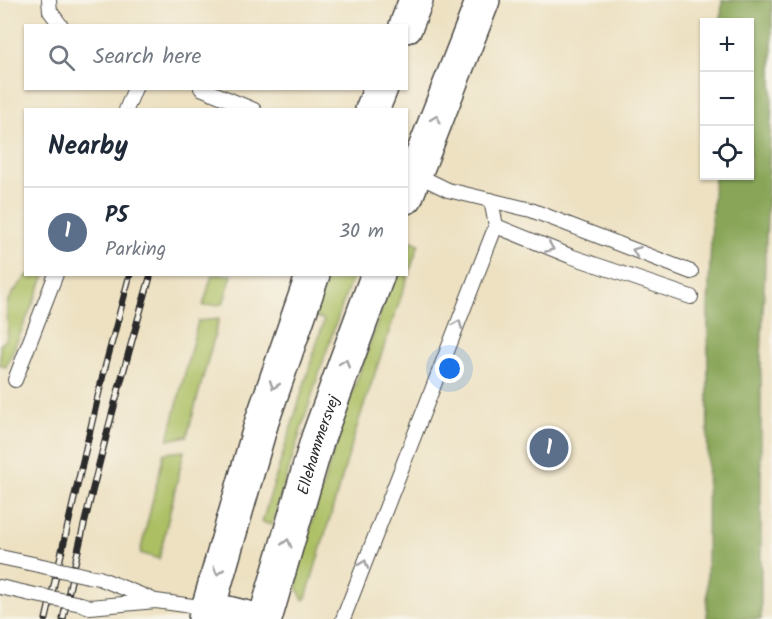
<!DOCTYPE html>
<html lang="en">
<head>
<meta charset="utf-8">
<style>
	:root { --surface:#fff; --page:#f6f6f7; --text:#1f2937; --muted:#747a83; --line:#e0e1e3; --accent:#c8321e }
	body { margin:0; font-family:Kalam,sans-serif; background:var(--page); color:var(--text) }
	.controls { position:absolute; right:18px; top:18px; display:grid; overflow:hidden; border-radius:0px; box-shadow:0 2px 4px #0004 }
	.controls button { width:54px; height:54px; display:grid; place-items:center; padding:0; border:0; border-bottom:2px solid var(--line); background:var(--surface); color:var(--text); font:30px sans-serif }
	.you { position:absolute; left:450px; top:369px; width:21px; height:21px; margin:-15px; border:4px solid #fff; border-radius:50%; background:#1a73e8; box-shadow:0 0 0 9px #1a73e833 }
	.badge { display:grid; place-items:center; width:39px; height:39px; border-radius:50%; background:var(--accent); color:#fff; font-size:20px; font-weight:700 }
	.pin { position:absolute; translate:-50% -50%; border:3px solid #fff; box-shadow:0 2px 6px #0006 }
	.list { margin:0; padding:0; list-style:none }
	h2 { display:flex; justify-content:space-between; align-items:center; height:78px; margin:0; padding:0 24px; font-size:26px }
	h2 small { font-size:20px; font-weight:400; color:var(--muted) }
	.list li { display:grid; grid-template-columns:39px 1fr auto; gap:18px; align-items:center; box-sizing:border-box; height:90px; padding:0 24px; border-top:2px solid var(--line) }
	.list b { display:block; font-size:22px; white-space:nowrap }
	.list p { margin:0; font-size:20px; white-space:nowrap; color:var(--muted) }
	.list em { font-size:20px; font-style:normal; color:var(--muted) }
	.icon { flex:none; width:33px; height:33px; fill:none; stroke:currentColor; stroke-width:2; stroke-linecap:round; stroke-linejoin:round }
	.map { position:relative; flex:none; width:772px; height:619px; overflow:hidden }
	.search { position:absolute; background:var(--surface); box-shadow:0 2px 4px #0004; left:24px; top:24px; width:384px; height:66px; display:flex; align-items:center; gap:15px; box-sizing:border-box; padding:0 21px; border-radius:0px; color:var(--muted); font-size:22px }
	.panel { position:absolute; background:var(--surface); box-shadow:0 2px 4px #0004; left:24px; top:108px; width:384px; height:168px; border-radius:0px }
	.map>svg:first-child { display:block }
</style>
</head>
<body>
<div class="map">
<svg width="772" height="619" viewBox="0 0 772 619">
	<rect width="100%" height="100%" fill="#f7f3e8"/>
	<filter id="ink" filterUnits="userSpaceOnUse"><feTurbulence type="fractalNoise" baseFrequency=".0167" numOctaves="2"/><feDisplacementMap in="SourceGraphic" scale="12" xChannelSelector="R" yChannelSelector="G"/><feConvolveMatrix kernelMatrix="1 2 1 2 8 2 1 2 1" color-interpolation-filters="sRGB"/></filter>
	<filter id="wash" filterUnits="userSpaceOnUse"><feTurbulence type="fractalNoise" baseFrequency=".008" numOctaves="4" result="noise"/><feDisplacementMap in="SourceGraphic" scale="24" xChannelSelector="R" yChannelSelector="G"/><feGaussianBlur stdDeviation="1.35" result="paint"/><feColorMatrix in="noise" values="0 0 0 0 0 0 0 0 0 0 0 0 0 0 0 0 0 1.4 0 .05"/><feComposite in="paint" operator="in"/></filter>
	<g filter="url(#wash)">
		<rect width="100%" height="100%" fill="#ede1c2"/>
		<g fill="#acbf63" stroke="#6c7547" stroke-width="1.5">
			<path d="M407 239 419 244 359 420 306 598 303 600 297 588V571L344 416 394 275 406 274Z"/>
			<path d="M28 275H45L6 367 0 365V345C14 336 4 317 8 303 11 292 21 283 28 275Z"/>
			<path d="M212 275H232L223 304 203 306Z"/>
			<path d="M327 275H353C323 357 297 441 272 525L262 522 324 320 314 316Z"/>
			<path d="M219 319 187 436 168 440 198 321Z"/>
			<path d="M184 451 159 559 140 553 164 453Z"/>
		</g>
		<path fill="#89a659" stroke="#5a6842" stroke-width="1.5" d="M722 0H772V97L761 360V619H707L708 307 714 176H750V22H721Z"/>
	</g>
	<g filter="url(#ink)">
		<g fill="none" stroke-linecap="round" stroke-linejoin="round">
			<defs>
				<g id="service">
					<path d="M49 0 50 11 61 26"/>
					<path d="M201 88 254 110"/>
					<path d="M126 110 135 88"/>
					<path d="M415 174 448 190 531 210 691 272"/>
					<path d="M496 226 570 256 691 297"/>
					<path d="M15 380 56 274"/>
					<path d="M0 557 38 565"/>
					<path d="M88 576 99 578 151 599"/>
					<path d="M0 587 31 594"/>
					<path d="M81 604 90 607 156 601 207 608"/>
					<path d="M343 619 493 233 496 226 491 200"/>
				</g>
				<g id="tertiary">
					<path d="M406 26 416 0"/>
					<path d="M372 110 381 88"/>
					<path d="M406 197 483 0"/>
					<path d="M207 608 252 619"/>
					<path d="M205 619 262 421 313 274"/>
					<path id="s1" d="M265 619 318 438 378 274"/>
				</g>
			</defs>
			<use href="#service" stroke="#484642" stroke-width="16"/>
			<use href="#tertiary" stroke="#484642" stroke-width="36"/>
			<use href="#service" stroke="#fff" stroke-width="14"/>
			<use href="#tertiary" stroke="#fff" stroke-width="33"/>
			<defs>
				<g id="rail">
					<path d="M46 619 103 375 130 274"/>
					<path d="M63 619C87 503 118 388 151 274"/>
				</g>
			</defs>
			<use href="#rail" stroke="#2b2b2b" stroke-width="7"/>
			<use href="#rail" stroke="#f7f3e8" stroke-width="4.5" stroke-dasharray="14" stroke-linecap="butt"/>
			<defs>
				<g id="service-bridge">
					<path d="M38 565 88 576"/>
					<path d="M31 594 81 604"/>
				</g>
			</defs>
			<use href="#service-bridge" stroke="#484642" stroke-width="16" stroke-linecap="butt"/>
			<use href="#service-bridge" stroke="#fff" stroke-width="14"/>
		</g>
		<defs><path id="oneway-chevron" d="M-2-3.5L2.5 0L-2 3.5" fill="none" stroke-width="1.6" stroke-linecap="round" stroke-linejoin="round" transform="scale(1.5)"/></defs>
		<g stroke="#a0a0a0">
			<use href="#oneway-chevron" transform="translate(436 119) rotate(-69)"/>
			<use href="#oneway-chevron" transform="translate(550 248) rotate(22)"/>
			<use href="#oneway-chevron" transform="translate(636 251) rotate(-159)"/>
			<use href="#oneway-chevron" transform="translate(458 324) rotate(-68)"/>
			<use href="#oneway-chevron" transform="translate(345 363) rotate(-70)"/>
			<use href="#oneway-chevron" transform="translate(274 385) rotate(109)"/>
			<use href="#oneway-chevron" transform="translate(287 543) rotate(-74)"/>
			<use href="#oneway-chevron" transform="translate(364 564) rotate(-69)"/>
			<use href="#oneway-chevron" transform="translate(218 571) rotate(106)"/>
		</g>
	</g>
	<g text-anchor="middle" stroke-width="4.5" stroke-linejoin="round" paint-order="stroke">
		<g font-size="16" fill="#2b2b2b" stroke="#f7f3e8">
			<text dy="6" stroke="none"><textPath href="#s1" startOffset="182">Ellehammersvej</textPath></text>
		</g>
	</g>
</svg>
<div class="controls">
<button>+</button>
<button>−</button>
<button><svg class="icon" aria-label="locate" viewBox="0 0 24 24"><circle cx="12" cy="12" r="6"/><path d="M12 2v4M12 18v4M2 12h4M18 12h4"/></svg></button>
</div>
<div class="you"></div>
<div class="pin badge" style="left:549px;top:448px;background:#5c6f8a">1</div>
<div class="search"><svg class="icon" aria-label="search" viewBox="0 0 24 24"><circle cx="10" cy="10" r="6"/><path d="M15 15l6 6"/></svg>Search here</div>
<section class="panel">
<h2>Nearby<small></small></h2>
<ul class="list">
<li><span class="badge" style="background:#5c6f8a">1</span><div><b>P5</b><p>Parking</p></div><em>30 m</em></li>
</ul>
</section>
</div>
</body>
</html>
